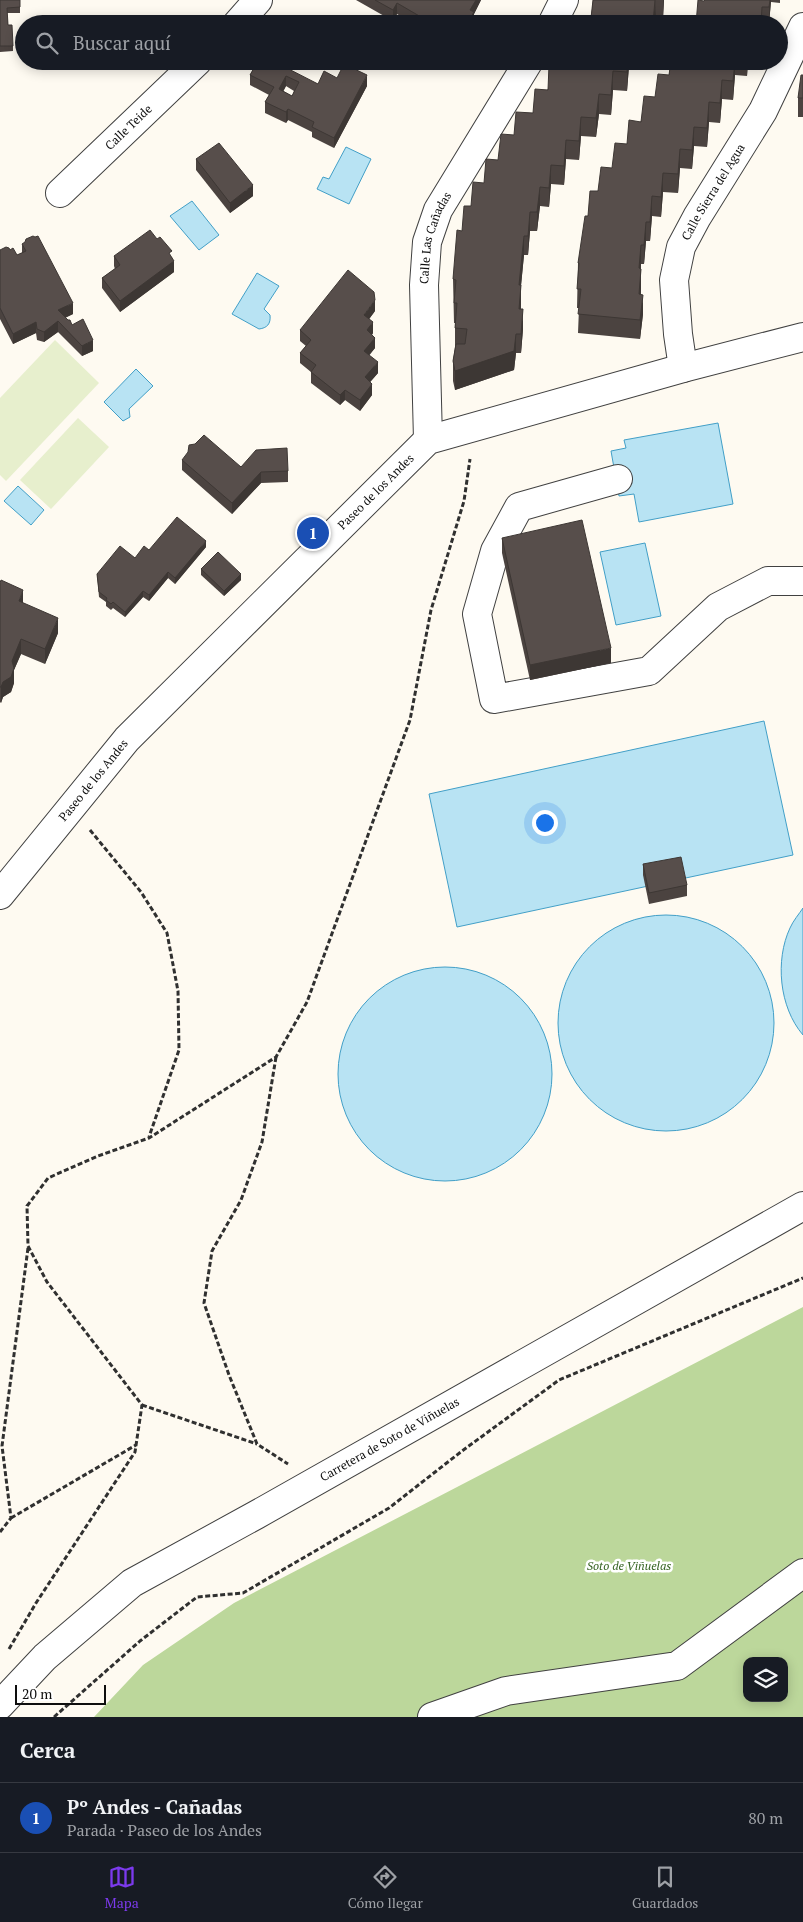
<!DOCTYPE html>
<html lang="es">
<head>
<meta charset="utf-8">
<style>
	:root { --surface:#171b24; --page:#20242c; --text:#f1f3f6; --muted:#9ea1a6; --line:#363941; --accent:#7c3aed }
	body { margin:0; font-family:"PT Serif",serif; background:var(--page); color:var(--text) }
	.controls { position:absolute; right:15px; bottom:15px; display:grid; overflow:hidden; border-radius:10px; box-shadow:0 2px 12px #0003 }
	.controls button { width:45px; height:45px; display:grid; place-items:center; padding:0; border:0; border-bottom:1px solid var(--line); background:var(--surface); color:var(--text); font:25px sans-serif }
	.scale { position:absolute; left:15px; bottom:12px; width:91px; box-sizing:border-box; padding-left:5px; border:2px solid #0e0e0e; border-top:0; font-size:14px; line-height:18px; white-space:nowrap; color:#0e0e0e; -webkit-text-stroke:4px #fff; paint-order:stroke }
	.you { position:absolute; left:544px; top:822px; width:18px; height:18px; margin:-12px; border:4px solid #fff; border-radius:50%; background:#1a73e8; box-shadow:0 0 0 8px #1a73e833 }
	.badge { display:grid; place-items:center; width:32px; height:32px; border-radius:50%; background:var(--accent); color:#fff; font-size:16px; font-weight:700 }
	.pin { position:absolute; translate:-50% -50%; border:2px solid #fff; box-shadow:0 1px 5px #0006 }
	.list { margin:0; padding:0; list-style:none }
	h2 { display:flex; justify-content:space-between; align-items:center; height:65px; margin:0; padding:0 20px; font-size:21px }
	h2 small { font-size:16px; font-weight:400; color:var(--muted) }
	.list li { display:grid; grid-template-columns:32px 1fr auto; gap:15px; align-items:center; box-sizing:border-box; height:70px; padding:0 20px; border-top:1px solid var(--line) }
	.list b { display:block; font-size:19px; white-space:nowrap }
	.list p { margin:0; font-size:16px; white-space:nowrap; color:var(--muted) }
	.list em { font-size:16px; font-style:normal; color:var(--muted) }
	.icon { flex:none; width:28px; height:28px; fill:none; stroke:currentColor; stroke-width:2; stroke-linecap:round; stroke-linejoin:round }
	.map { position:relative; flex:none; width:803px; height:1717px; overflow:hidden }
	.search { position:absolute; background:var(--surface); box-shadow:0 2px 12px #0003; left:15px; right:15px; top:15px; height:55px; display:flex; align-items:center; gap:12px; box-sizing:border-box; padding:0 18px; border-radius:28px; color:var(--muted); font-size:19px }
	.sheet { height:135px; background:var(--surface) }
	nav { display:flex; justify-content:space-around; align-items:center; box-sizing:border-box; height:70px; border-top:1px solid var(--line); background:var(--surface); font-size:14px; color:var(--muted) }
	nav a { display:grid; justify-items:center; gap:2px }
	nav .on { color:var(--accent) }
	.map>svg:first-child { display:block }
</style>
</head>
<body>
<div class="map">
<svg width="803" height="1717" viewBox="0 0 803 1717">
	<rect width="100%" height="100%" fill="#fefaf1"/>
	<path fill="#bcd79b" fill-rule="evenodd" d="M803 1307V1717H94L143 1665 234 1603ZM747 1661H784V1698H747Z"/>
	<g fill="#e7efcd">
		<path d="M55 340 99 383 6 481 0 475V398Z"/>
		<path d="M78 418 109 447 51 509 20 480Z"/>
	</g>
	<g fill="#b8e3f3" stroke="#429fc7">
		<path d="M346 147 371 159 349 204 317 189 323 177 329 179Z"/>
		<path d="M192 201 219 235 199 250 170 216Z"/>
		<path d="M257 273 279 286 264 309 270 315C271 324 267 328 259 329L232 314Z"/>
		<path d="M136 369 153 386 129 409 130 417 123 421 104 402Z"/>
		<path d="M718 423 733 504 639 522 634 494 619 496 611 451 626 448 624 440Z"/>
		<path d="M18 486 44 510 31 525 4 501Z"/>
		<path d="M645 543 661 616 616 625 600 552Z"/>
		<path d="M764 721 793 855 457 927 429 794Z"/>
		<path d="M803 908V1035C779 1007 775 960 790 928 793 921 799 914 803 908Z"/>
		<circle cx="666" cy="1023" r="108"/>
		<circle cx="445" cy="1074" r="107"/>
	</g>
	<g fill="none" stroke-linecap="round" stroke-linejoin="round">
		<defs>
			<g id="minor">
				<path d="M237 24 258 0"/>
				<path d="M552 24 564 0"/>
				<path id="s1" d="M60 193 198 61"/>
				<path id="s2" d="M683 368 678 334 674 280 681 247 697 217 763 111 803 27"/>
				<path id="s3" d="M428 440 424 285 427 242 438 210 529 61"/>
				<path d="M618 479 519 507 495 551 477 614 494 699 649 671 718 607 768 581H803"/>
				<path id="s4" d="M0 895 127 739 428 440 683 368 803 337"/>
				<path id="s5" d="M0 1705 45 1657 132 1583 256 1515 803 1206"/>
				<path d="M432 1717 506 1691 677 1666 803 1573"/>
			</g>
		</defs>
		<use href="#minor" stroke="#414141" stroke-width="30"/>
		<g stroke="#303030" stroke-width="3" stroke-dasharray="5 2.5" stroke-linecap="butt">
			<path d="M90 830 141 892 167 933 178 991 179 1050 149 1137"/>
			<path d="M276 1057 262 1142 241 1200 212 1251 204 1303 229 1375 257 1444 288 1464"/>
			<path d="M142 1405 257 1444"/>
			<path d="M11 1518 136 1445"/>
			<path d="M0 1532 11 1518 2 1446 28 1248"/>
			<path d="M9 1649 36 1603 135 1452 142 1405 47 1282 28 1246 27 1206 48 1178 98 1156 149 1138 276 1057 307 1002 410 720 431 610 464 501 470 459"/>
			<path d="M54 1717 140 1641 197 1597 243 1593 389 1508 462 1451 559 1380 803 1278"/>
		</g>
		<use href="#minor" stroke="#fff" stroke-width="28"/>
	</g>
	<g fill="#4b4340" fill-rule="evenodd">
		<path d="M0 0H20V13H7L8 25 13 46V51L0 52Z"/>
		<path d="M356 0H481L474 14 473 24H414L397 14 393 21Z"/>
		<path d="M593 0H664L663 18 656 17 655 24H578L591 18Z"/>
		<path d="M705 0H780V3L771 2 769 24H696Z"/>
		<path d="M258 61 318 84 337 78 367 86 334 148 312 137V132L288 120 286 123 265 113V102L269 95 250 85V75ZM286 86 294 91 292 96 283 91Z"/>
		<path d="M563 61H641V67L629 66 627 91 613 90 611 115 599 114 596 137 581 136 579 160 566 159 564 185 551 184 549 207 540 206 537 231H530L528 255H524L521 285V309L523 329 521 353H516L514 370 455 390 453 381V361L455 347V323H454L453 279 462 231 471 206 484 183 514 135 533 113 562 66Z"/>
		<path d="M671 61H748L747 76 735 75 733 100 722 99 720 123 709 122 707 147 694 146 692 169 680 168 678 193 663 192 661 217 652 216 650 241H646L644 264H641V295L643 314 640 339 578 333 579 308H577L578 263 588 216 598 191 669 75Z"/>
		<path d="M803 75V117H798V98Z"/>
		<path d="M196 159 253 196 230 213 196 170Z"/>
		<path d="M22 244 73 314 65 318 93 351 82 356 58 332 44 342 37 340 36 333 13 344 0 319V250H10L17 255 22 253Z"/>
		<path d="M114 256 172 257 174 272 120 312 102 288V278L115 269 114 266Z"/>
		<path d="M375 311 369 319 373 333 372 335 375 348 369 355 378 373 370 382 372 395 360 411 345 400 340 405 311 383V372L300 363V353L306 346 300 341V330Z"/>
		<path d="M182 460 288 471V482L261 483 232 514 182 470Z"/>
		<path d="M502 538 611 663 530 680 502 553Z"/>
		<path d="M206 547 175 584 168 578 149 601 143 597 125 617 113 608 111 610 106 606V602L99 597 97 574 135 558 149 550Z"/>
		<path d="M201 569 241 580 224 596 201 575Z"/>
		<path d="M0 583 58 633 45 664 21 654 14 670V683L11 692 3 697 1 703 0 702Z"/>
		<path d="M643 864 687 885V896L649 904 643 875Z"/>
	</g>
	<g fill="#3d3734">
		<path d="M476 0H481L474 14 473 24H467L470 10Z"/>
		<path d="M655 0 656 17 655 24H653Z"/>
		<path d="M663 0H664L663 18Z"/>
		<path d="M770 0H771L769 24V7Z"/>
		<path d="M397 3V14L393 21V10Z"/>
		<path d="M628 61H629V66L627 91V72Z"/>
		<path d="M735 61V75L733 100V81Z"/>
		<path d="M747 61H748L747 76Z"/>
		<path d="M613 71V90L611 115V95Z"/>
		<path d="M367 75V86L334 148V138Z"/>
		<path d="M286 76V86L279 100V89Z"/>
		<path d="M722 80V99L720 123V103Z"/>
		<path d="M599 94V114L596 137V118Z"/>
		<path d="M709 102V122L707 147V128Z"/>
		<path d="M288 109V120L286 123V112Z"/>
		<path d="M581 117V136L579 160V141Z"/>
		<path d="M694 127V146L692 169V150Z"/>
		<path d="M566 140V159L564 185V166Z"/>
		<path d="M680 149V168L678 193V174Z"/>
		<path d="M551 165V184L549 207V188Z"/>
		<path d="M663 173V192L661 217V197Z"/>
		<path d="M253 185V196L230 213V203Z"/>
		<path d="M540 187V206L537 231V212Z"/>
		<path d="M652 196V216L650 241V222Z"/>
		<path d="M530 212V231L528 255V236Z"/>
		<path d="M646 222V241L644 264V245Z"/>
		<path d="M524 236V255L521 286V304L519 328V285Z"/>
		<path d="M641 245V264L639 287V268Z"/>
		<path d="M174 261V272L120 312V301Z"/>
		<path d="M641 269V288L639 313V294Z"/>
		<path d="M643 295V314L640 339V320Z"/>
		<path d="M375 300V311L364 326V315Z"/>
		<path d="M73 303V314L58 321V310Z"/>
		<path d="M523 309V329L521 353V334Z"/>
		<path d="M58 321V332L44 342V332Z"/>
		<path d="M36 322V333L13 344V334Z"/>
		<path d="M373 322V333L367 341V330Z"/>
		<path d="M516 334V353L514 370 455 390V371Z"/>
		<path d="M375 338V348L364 362V351Z"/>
		<path d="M93 340V351L82 356V346Z"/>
		<path d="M378 362V373L365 388V377Z"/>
		<path d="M372 384V395L360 411V400Z"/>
		<path d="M345 390V400L340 405V395Z"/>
		<path d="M261 472V483L232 514V503Z"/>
		<path d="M206 541V547L175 584V578Z"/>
		<path d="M168 572V578L149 601V595Z"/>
		<path d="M241 574V580L224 596V591Z"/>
		<path d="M23 590V606L19 601Z"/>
		<path d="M143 591V597L125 617V612Z"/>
		<path d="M58 618V633L45 664V649Z"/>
		<path d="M21 639V654L14 670V683L11 692 3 697 1 703V687Z"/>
		<path d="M611 648V663L530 680V665Z"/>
	</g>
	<g fill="#574e4b" stroke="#3d3734" fill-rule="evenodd">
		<path d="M0 0H20V7L7 8 8 25H12L13 46H0Z"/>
		<path d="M375 0H476L470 10 474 12 467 24H433L397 3 393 10Z"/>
		<path d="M593 0H655L653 23 643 22V24H578L579 17 591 18Z"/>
		<path d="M698 0 704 1 705 0H770L769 7H762L761 24H696Z"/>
		<path d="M258 61H273L318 84 324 71 337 78 344 64 367 75 334 138 312 127 314 122 288 109 286 112 265 102 274 87 250 75ZM286 76 299 82 292 96 279 89Z"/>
		<path d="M563 61H628L627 72 613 71 611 95 599 94 596 118 581 117 579 141 566 140 564 166 551 165 549 188 540 187 537 212H530L528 236H524L519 285H521L519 309H523L521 334H516L514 351 455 371 453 361 456 344H465L467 329 455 328 457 303H454L456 280 453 279 457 230 462 231 464 206H471L473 182 484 183 486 159 498 160 501 134 514 135 516 112 533 113 535 89 548 90 549 65 562 66Z"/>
		<path d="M671 61H735L733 81 722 80 720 103 709 102 707 128 694 127 692 150 680 149 678 174 663 173 661 197 652 196 650 222H646L644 245H641L639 268 641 269 639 294 643 295 640 320 578 314 581 289H577L579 263H578L585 216H588L590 191H598L601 167 612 168 615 143 627 144 629 120 641 122 644 96 655 97 658 74 669 75Z"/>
		<path d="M801 75H803V98H798Z"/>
		<path d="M219 143 253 185 230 203 196 159Z"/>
		<path d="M150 230 157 239 160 237 172 251 169 253 174 261 120 301 102 278 120 265 114 256Z"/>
		<path d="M33 236 35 237 38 236 73 303 58 310 68 320H70L72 325 83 319 93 340 82 346 58 321 44 332 37 329 36 322 13 334 0 308V250L6 247 9 248 10 250 13 248 17 255 26 251 22 244 25 242 26 239Z"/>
		<path d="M348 270 374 292 375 300 364 315 373 322 367 330 375 338 364 351 378 362 365 377 372 384 360 400 345 390 340 395 311 372 316 365 300 353 311 340 300 330Z"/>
		<path d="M204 435 241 467 256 450 287 448 288 471 261 472 232 503 182 460 188 452 189 445 195 444Z"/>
		<path d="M177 517 206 541 175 578 168 572 149 595 143 591 125 612 113 602 111 604 106 600 107 598 99 592 97 574 120 546 135 558 144 546 149 550Z"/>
		<path d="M582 520 611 648 530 665 502 538Z"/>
		<path d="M218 552 241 574 224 591 201 569Z"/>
		<path d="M1 580 23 590 19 601 58 618 45 649 21 639 12 661 14 668 11 677 3 682 1 687H0V583Z"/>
		<path d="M681 857 687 885 649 893 643 864Z"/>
	</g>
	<g text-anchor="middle" stroke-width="5" stroke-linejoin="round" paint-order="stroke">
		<g font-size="12" fill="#0e0e0e" stroke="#fff">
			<text dy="4" stroke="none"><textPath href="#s1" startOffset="95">Calle Teide</textPath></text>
			<text dy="4" stroke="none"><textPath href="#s2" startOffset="186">Calle Sierra del Agua</textPath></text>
			<text dy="4" stroke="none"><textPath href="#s3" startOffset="204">Calle Las Cañadas</textPath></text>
			<text dy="4" stroke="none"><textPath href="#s4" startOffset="552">Paseo de los Andes</textPath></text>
			<text dy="4" stroke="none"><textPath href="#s4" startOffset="148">Paseo de los Andes</textPath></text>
			<text dy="4" stroke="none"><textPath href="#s5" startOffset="475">Carretera de Soto de Viñuelas</textPath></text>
		</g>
		<g font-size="12" font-style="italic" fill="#366322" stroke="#fff">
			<text x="629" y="1570">Soto de Viñuelas</text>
		</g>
	</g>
</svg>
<div class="controls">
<button><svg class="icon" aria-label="layers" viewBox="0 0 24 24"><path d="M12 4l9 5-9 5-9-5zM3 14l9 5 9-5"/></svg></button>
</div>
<div class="scale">20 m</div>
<div class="you"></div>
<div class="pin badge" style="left:313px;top:533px;background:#1a4fb4">1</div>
<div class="search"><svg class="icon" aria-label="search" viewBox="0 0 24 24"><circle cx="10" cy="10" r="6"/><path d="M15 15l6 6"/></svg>Buscar aquí</div>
</div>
<section class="sheet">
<h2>Cerca<small></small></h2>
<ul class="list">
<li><span class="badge" style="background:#1a4fb4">1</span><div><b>Pº Andes - Cañadas</b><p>Parada · Paseo de los Andes</p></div><em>80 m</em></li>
</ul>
</section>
<nav>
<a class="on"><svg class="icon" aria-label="map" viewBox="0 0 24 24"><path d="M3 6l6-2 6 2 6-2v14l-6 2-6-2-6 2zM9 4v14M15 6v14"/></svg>Mapa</a>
<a><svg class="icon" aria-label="directions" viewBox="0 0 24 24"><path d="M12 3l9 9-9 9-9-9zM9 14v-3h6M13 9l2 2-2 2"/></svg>Cómo llegar</a>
<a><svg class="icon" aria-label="saved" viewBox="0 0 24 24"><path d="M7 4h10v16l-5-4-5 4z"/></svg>Guardados</a>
</nav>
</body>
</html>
